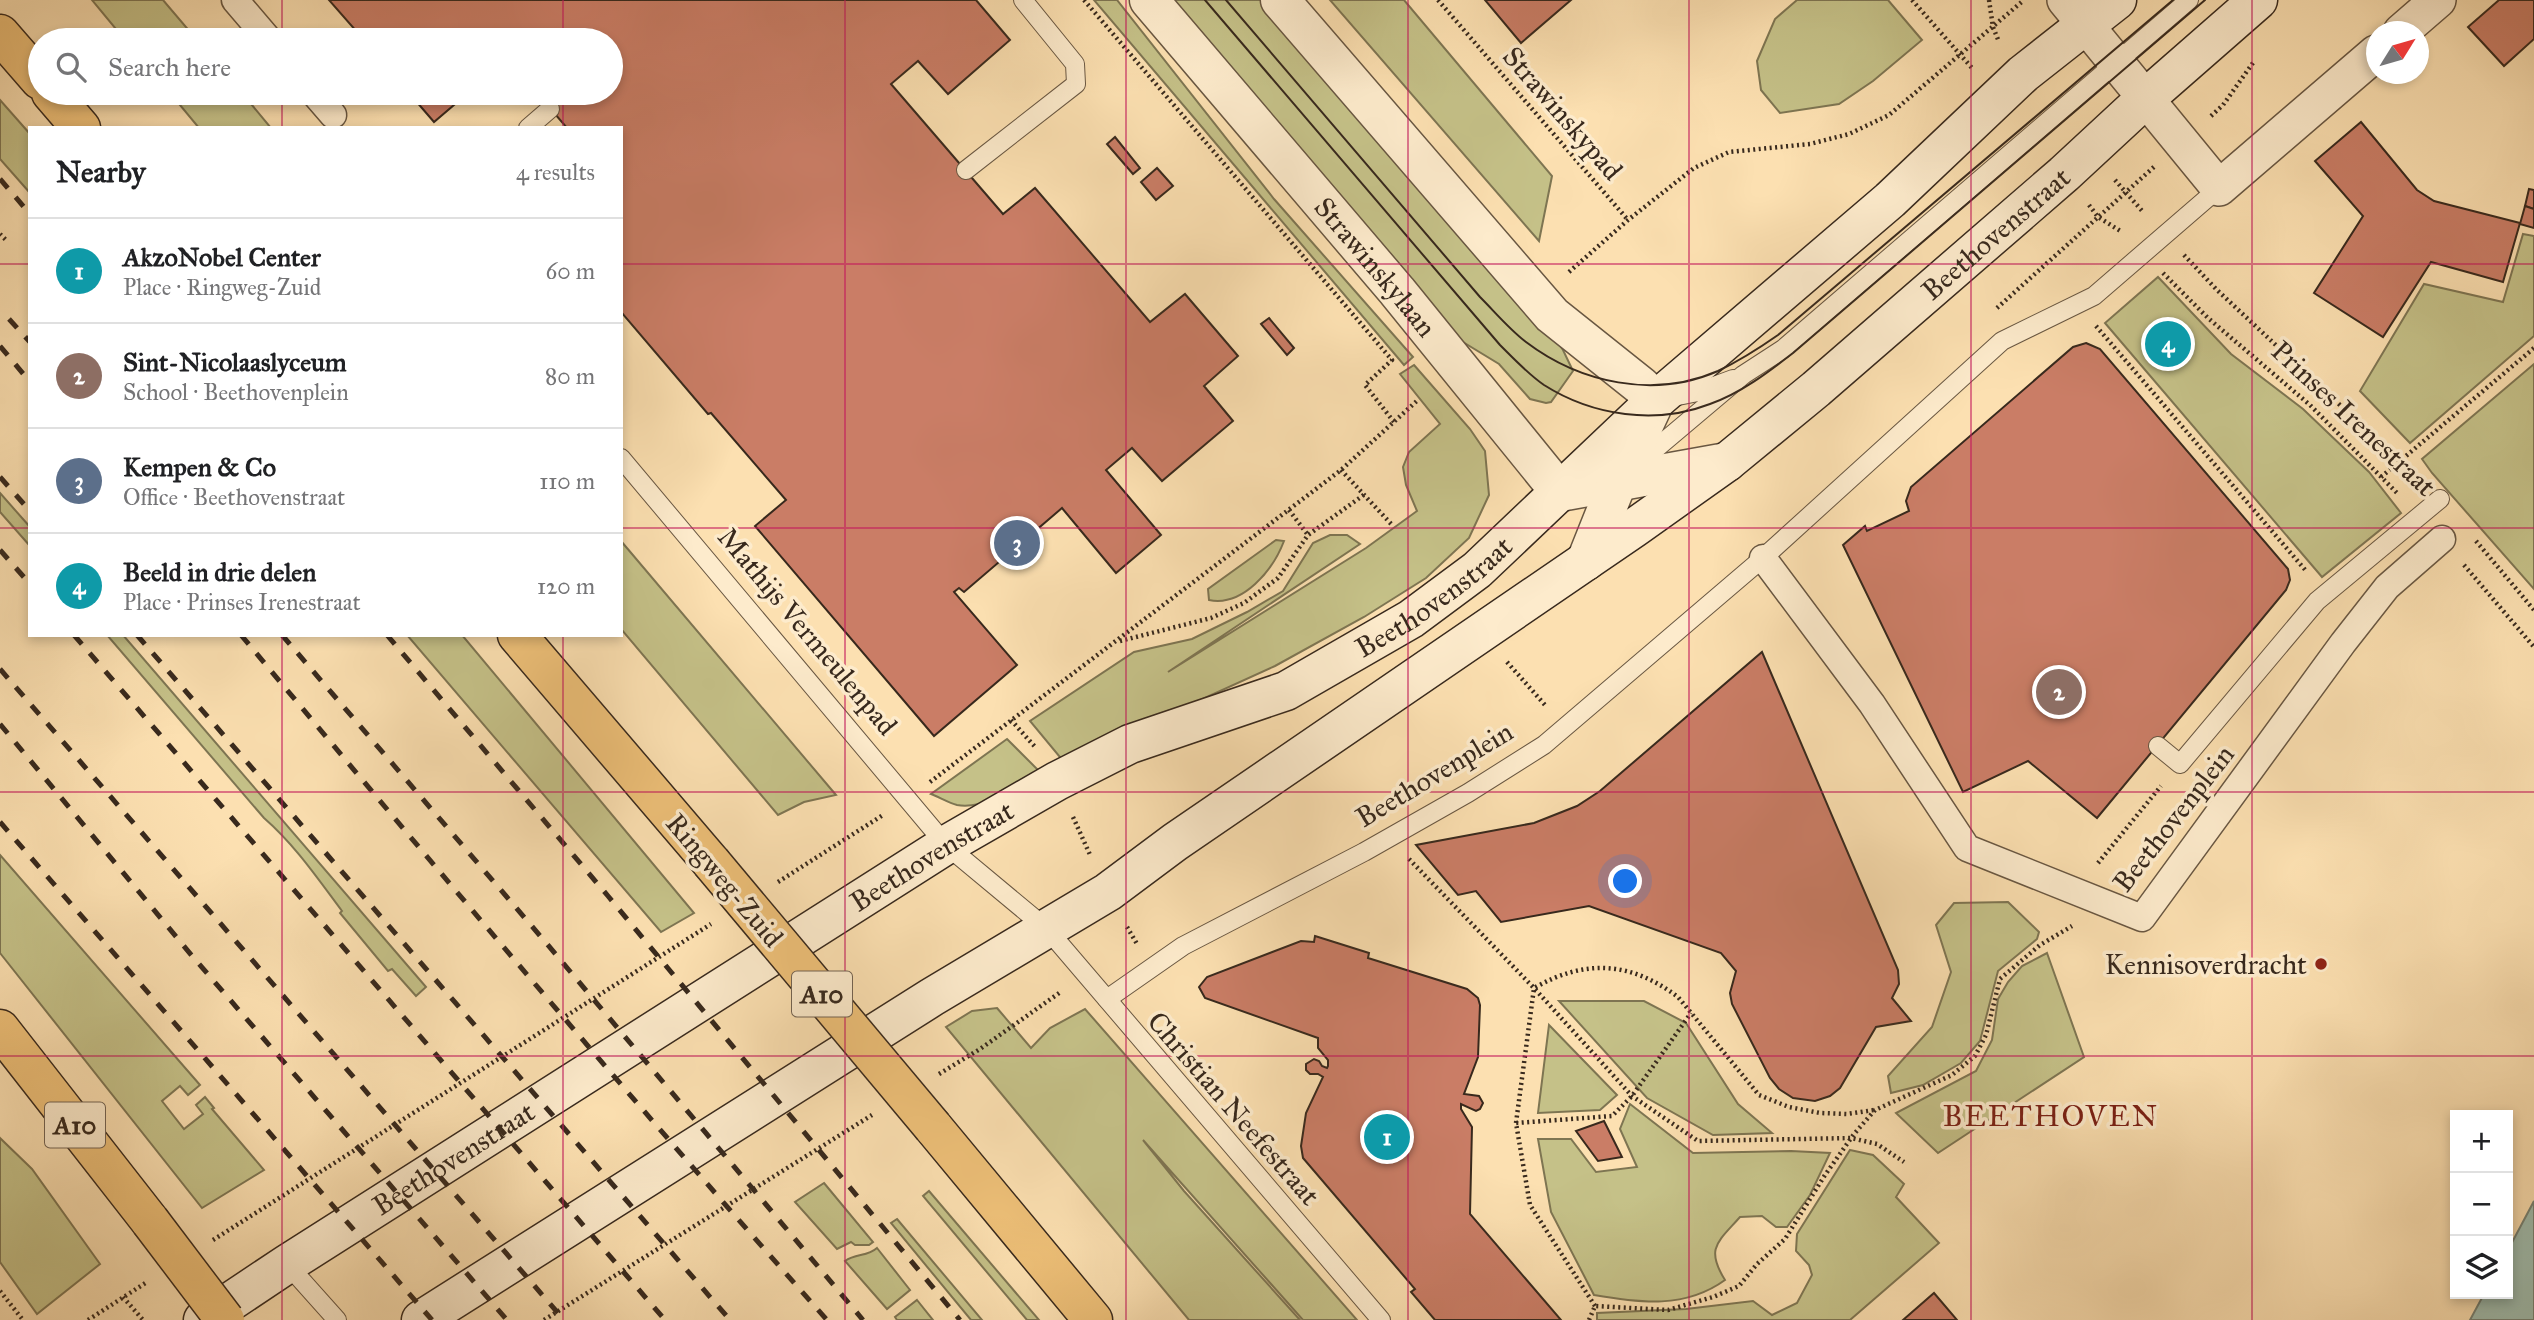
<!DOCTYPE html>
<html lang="en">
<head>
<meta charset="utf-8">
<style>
	:root { --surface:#fff; --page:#f6f6f6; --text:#202124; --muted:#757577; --line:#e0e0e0; --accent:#0b8043 }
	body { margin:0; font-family:"IM FELL Great Primer",serif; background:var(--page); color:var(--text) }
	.controls { position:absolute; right:21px; bottom:21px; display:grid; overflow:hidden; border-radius:0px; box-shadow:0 4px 10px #0003 }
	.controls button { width:63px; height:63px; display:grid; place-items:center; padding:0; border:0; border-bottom:2px solid var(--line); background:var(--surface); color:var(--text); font:35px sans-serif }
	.compass { position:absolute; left:2366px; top:21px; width:63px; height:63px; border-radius:50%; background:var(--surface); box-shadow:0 4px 10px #0003; rotate:53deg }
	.you { position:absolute; left:1626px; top:882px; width:24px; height:24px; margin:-18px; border:5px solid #fff; border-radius:50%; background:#1a73e8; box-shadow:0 0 0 10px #1a73e833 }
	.badge { display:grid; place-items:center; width:46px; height:46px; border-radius:50%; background:var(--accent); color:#fff; font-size:23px; font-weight:700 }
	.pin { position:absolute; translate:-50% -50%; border:4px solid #fff; box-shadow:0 2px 7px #0006 }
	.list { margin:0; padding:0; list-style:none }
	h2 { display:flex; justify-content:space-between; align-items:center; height:91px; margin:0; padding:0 28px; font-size:30px }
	h2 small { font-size:23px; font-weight:400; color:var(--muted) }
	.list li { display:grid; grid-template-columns:46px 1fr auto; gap:21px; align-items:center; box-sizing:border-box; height:105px; padding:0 28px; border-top:2px solid var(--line) }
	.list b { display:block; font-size:26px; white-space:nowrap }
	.list p { margin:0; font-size:23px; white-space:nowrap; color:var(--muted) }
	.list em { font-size:23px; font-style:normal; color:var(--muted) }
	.icon { flex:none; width:38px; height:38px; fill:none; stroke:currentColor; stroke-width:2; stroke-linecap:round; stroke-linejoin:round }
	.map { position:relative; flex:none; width:2534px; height:1320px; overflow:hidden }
	.search { position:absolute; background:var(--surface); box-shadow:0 4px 10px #0003; left:28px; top:28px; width:595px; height:77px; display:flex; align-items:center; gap:18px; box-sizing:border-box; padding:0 24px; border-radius:38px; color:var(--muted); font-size:26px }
	.panel { position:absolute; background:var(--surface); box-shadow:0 4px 10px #0003; left:28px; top:126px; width:595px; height:511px; border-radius:0px }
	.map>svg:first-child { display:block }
</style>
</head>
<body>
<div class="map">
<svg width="2534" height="1320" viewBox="0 0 2534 1320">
	<rect width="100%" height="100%" fill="#fce0b1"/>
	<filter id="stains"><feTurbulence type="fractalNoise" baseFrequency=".00286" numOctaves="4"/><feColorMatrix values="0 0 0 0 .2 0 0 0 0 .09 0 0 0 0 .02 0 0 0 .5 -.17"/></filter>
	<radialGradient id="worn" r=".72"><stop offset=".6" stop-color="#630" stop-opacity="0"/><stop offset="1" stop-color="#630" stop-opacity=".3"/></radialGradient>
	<g fill="#c5c188" stroke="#7e7552" stroke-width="2">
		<path d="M92 0H163L197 40H125Z"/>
		<path d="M1094 0H1117L1274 199 1413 357 1404 365Z"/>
		<path d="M1167 0H1265L1546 324 1563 350 1573 371 1551 402 1546 403 1530 399 1499 364 1458 339Z"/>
		<path d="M1330 0H1404L1552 176 1539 241Z"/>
		<path d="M1797 0H1888L1922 40 1873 81 1839 104 1780 113 1761 90 1757 61 1775 19Z"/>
		<path d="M170 93H242L271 128H199Z"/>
		<path d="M0 100 30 134V193L0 159Z"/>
		<path d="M2523 234 2534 236V336L2410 443 2360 391 2424 284 2503 302Z"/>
		<path d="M2158 277 2231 354 2303 409 2369 472 2401 513 2322 577 2105 323Z"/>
		<path d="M2534 364V589L2432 473 2422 459Z"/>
		<path d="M1414 365 1470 429 1485 451 1489 495 1469 538 1426 578 1364 617 1275 666 1064 762 1030 721 1134 652 1192 639 1247 612 1283 591 1313 543 1330 535H1347L1360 544 1168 672 1366 548 1417 511 1406 485 1403 467 1409 452 1440 424 1400 374Z"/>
		<path d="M0 493 30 527V546L0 512Z"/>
		<path d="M1276 540 1284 541C1273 570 1243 607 1209 600L1208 589Z"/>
		<path d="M621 541 836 795 804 802 778 815 621 629Z"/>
		<path d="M107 635H123L426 987 416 996 392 969 388 971 340 913 342 911C318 879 295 845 264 818Z"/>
		<path d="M407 635H462L694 913 661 932Z"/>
		<path d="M1007 739 1041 773C1018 786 986 810 957 805 949 803 939 797 931 794Z"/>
		<path d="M0 855 200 1085 188 1095 180 1086 162 1101 184 1129 203 1114 196 1105 205 1097 214 1108 212 1109 264 1170 202 1208 0 953Z"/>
		<path d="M2008 902 2039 932 2037 939 1998 971 1980 1041 1961 1063 1923 1085 1891 1093 1888 1076 1932 1027 1951 972 1936 925 1954 903Z"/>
		<path d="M2047 953 2084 1057 1938 1153 1896 1113 1976 1071 1992 1040 1998 999 2008 982 2022 966Z"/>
		<path d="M1559 1001H1644L1686 1023 1738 1104 1772 1133 1713 1135 1647 1098Z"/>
		<path d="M997 1008 1031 1048 1050 1028 1085 1009 1357 1320H1303L1143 1140 1184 1191 1300 1320H1189L946 1027 972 1011Z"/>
		<path d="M1549 1025 1617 1095 1600 1110 1538 1113Z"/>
		<path d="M1630 1104 1693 1153 1791 1151 1830 1153 1810 1195 1787 1227H1776L1762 1216 1740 1217C1718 1242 1705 1248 1725 1280 1685 1309 1640 1303 1594 1295L1551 1212 1538 1139H1571L1596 1172 1637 1167 1620 1129Z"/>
		<path d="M0 1138 32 1169 100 1264 37 1314 0 1262Z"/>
		<path d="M1850 1150 1873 1155 1904 1184 1896 1197 1939 1243 1850 1320H1597V1313L1686 1309 1753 1301 1772 1315 1797 1303 1812 1275 1809 1265 1796 1251 1797 1234Z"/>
		<path d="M824 1183 873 1242 869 1245H855L851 1242 837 1249 795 1202Z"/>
		<path d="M929 1191 1039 1320H1027L923 1196Z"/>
		<path d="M897 1219 982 1320H971L891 1223Z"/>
		<path d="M877 1248 910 1290 887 1309 845 1261C856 1253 867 1257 877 1248Z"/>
		<path d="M917 1300 933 1320H897L895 1317Z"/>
	</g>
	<path fill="#9fbdaf" stroke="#768275" stroke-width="2" d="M2534 1201V1320H2470L2484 1294H2508V1250Z"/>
	<g fill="#ca7d66" stroke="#38291d" stroke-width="2">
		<path d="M329 0H976L1010 40 948 94 918 61 891 84 1003 214 1035 188 1150 322 1185 294 1238 356 1204 386 1233 421 1162 481 1132 448 1106 470 1161 535 1116 573 1062 508 964 592 959 588 954 592 1017 665 934 736 755 526 786 500 711 413 708 414 621 312V128H567L537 93H611V40H364Z"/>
		<path d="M1485 0H1571L1521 43Z"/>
		<path d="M2499 0H2534V39L2504 66 2468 27Z"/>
		<path d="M409 93H468L434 122Z"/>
		<path d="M2361 122 2417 190 2434 201 2520 223 2503 282 2431 262 2383 337 2314 293 2363 216 2315 161Z"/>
		<path d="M1115 137 1140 168 1133 174 1107 144Z"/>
		<path d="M1157 168 1173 186 1156 200 1141 182Z"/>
		<path d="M2529 189 2534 190V209L2525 206Z"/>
		<path d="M2525 206 2534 209V228L2520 224Z"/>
		<path d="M1269 318 1294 348 1287 355 1261 324Z"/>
		<path d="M2086 343 2100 349 2288 569 2290 580 2286 590 2097 818 2028 761 1963 792 1843 545 1865 526 1867 531 1909 511 1906 501 1911 487 2073 347Z"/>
		<path d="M1762 652 1898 970 1899 984 1892 998 1911 1021 1876 1027 1840 1088 1830 1096 1815 1101 1793 1098 1779 1089 1770 1078 1732 1004 1730 993 1736 971 1721 953 1589 906 1501 922 1476 891 1458 895 1416 845 1534 823 1577 806 1600 791Z"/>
		<path d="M1315 936 1369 953 1368 958 1467 989 1478 998 1480 1005 1478 1057 1464 1094 1479 1096 1483 1103 1480 1109 1476 1111 1461 1104V1109L1472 1127 1470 1214 1561 1320H1435L1411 1292 1415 1289 1303 1158 1301 1146 1306 1113 1323 1077 1318 1074H1310L1306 1070V1064L1314 1059 1319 1061 1322 1066 1327 1068 1328 1066V1060L1318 1048V1038L1205 998 1199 987 1207 977 1301 941 1314 942Z"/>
		<path d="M1604 1121 1622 1157 1598 1161 1576 1131Z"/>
		<path d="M1934 1293 1957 1320H1903Z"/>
	</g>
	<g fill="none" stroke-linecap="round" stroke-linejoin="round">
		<defs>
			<g id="service">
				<path d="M528 128 550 109"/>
				<path d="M966 170 1076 84 1075 64 1023 0"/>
				<path d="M1673 397 1698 392 1733 379"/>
				<path d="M621 458 946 845 1047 929 1381 1320"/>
				<path d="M1634 467 1743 375 1783 349 2189 0"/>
				<path d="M2158 746 2180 764 2317 601 2440 499"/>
				<path d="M1107 999 1183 946 1364 852 1468 793 1544 745 1763 558 2002 341 2094 296 2219 188"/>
				<path d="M287 1264 337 1320"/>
			</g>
			<g id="pedestrian">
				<path d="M235 0 269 40"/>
				<path d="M314 93 333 115"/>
				<path d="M1763 558 1872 704 1967 848 2142 918 2343 643 2387 587 2442 539"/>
			</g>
			<g id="minor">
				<path d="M2065 0 2219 188 2376 53"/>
				<path d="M2401 32 2438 0"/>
			</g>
			<g id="tertiary">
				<path id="s1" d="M1149 0 1397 291 1560 492 1727 462"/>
				<path d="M1280 0 1552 315 1641 386 1655 401 1618 481 1586 561"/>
			</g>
			<g id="secondary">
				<path id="s2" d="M203 1320 287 1264 946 845 1057 781 1130 744 1286 691 1411 619 1477 570 1655 401 1890 200 2023 74 2117 0"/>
				<path id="s3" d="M421 1320 932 997 1108 892 1175 842 1634 528 1727 462 1816 389 2064 174 2146 98 2258 0"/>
			</g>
			<g id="motorway">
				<path d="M0 34 40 80"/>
				<path d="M51 93 81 128"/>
				<path d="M517 635 711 862"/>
				<path d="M0 1029 150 1221"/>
				<path d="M933 1127 1093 1320"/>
			</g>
		</defs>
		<use href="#service" stroke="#695742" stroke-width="20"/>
		<use href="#pedestrian" stroke="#695742" stroke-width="29"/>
		<use href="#minor" stroke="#695742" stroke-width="38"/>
		<use href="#tertiary" stroke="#695742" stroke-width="41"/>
		<use href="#secondary" stroke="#38291d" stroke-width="41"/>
		<use href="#motorway" stroke="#38291d" stroke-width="41"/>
		<g stroke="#38291d" stroke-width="4.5" stroke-dasharray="2 3.5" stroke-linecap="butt">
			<path d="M1084 0 1392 360 1365 385 1394 422"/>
			<path d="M1438 0 1628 220"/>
			<path d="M1912 0 1972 68"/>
			<path d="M1989 0 1993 27 1999 42"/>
			<path d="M2211 116 2223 105 2255 60"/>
			<path d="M2115 180 2144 213"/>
			<path d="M2089 205 2098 217 2122 232"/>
			<path d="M0 234 7 241"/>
			<path d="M2184 255 2217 290 2418 478"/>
			<path d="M1569 272 1628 220 1694 168 1729 152 1810 144 1849 134 1889 115 2024 0"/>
			<path d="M2163 273 2208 318 2310 405 2399 495"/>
			<path d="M1997 308 2155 166"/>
			<path d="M2096 326 2307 572"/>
			<path d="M1341 470 1393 526"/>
			<path d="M2381 477 2534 348"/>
			<path d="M1289 510 1308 535"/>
			<path d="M2476 541 2534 610"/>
			<path d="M2464 565 2534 647"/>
			<path d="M1120 641 1211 618 1244 603 1278 578 1308 535 1365 494"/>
			<path d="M1507 662 1545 705"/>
			<path d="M1011 720 1036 748"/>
			<path d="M930 782 1341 470 1419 399"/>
			<path d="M1073 817 1091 857"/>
			<path d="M1409 859 1534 988 1632 1096 1698 1141 1851 1138 1877 1144 1904 1162"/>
			<path d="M2098 863 2161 786"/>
			<path d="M778 882 883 815"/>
			<path d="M1127 927 1137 944"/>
			<path d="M939 1074 980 1049 1062 991"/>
			<path d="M1516 1123 1534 988C1585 959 1630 961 1678 997L1759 1095 1789 1107 1820 1113 1847 1114 1874 1110"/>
			<path d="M213 1240 711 924"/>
			<path d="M0 1291 23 1320"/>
			<path d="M123 1297 143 1320"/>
			<path d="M1595 1306 1530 1205 1516 1123 1612 1116 1632 1096 1691 1013"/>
			<path d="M88 1320 147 1282"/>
			<path d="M544 1320 872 1115"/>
			<path d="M1589 1320 1595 1306 1668 1310 1713 1297 1739 1286 1757 1264 1785 1239 1825 1175 1854 1134 1875 1110 1952 1075 1975 1056 1986 1035 2000 979 2040 945 2072 926"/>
		</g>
		<use href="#service" stroke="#fdebcc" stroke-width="18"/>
		<use href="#pedestrian" stroke="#fdebcc" stroke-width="26"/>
		<use href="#minor" stroke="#fdebcc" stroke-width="35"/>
		<use href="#tertiary" stroke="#fdebcc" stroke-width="38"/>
		<use href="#secondary" stroke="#fdebcc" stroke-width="38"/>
		<use href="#motorway" stroke="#eec078" stroke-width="38"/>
		<g stroke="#38291d" stroke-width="2">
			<path d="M1205 0 1500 345C1514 359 1528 374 1544 385 1593 416 1656 425 1710 404 1741 393 1767 373 1793 353L2205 0"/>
			<path d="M1226 0 1480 297C1495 312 1509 329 1526 342 1580 383 1654 399 1718 371 1739 361 1758 349 1778 335L2173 0"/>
		</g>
		<g stroke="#38291d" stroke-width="5" stroke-dasharray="12 12" stroke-linecap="butt">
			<path d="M0 179 30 214"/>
			<path d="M9 319 30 342"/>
			<path d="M0 346 30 382"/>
			<path d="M0 477 30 511"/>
			<path d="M0 550 30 584"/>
			<path d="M74 635 665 1320"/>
			<path d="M137 635 730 1320"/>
			<path d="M241 635C434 866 627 1095 827 1320"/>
			<path d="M282 635 542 938 863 1320"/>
			<path d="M387 635 608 896 960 1320"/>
			<path d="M0 669 564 1320"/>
			<path d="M0 724 193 957 507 1320"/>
			<path d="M0 822 432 1320"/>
		</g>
		<defs>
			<g id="motorway-bridge">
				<path d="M711 862 933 1127"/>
				<path d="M150 1221 225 1320"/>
			</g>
		</defs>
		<use href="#motorway-bridge" stroke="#38291d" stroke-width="41" stroke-linecap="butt"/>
		<use href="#motorway-bridge" stroke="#eec078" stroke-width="38"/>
	</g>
	<path fill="none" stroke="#c2185b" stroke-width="2" stroke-opacity="0.55" d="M282 0V40M563 0V40M845 0V1320M1126 0V1320M1408 0V1320M1689 0V1320M1971 0V1320M2252 0V1320M282 93V128M563 93V128M0 264H30M621 264H2534M0 528H30M621 528H2534M282 635V1320M563 635V1320M0 792H2534M0 1056H2534"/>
	<circle fill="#8f2418" stroke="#fdebcc" stroke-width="2.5" cx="2321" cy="964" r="7"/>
	<g text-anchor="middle" stroke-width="7" stroke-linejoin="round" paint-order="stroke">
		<g fill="#fdebcc" stroke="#736352" stroke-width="2">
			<rect x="792" y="971.5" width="60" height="45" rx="5"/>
			<rect x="45" y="1102.5" width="60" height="45" rx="5"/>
		</g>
		<g font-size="26" font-weight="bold" fill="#38291d">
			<text x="822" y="1003">A10</text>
			<text x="75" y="1134">A10</text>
		</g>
		<g font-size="28" fill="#38291d" stroke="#fdebcc">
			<text transform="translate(1563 113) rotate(49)" y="10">Strawinskypad</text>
			<text dy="10" stroke="none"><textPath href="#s3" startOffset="1916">Beethovenstraat</textPath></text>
			<text dy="10" stroke="none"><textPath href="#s1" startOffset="350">Strawinskylaan</textPath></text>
			<text transform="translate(2354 418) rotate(43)" y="10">Prinses Irenestraat</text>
			<text dy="10" stroke="none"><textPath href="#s2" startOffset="1432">Beethovenstraat</textPath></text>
			<text transform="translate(808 631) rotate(50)" y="10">Mathijs Vermeulenpad</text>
			<text transform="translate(1434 774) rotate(-31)" y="10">Beethovenplein</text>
			<text transform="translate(2173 818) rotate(-52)" y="10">Beethovenplein</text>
			<text dy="10" stroke="none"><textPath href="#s2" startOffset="864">Beethovenstraat</textPath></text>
			<text transform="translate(725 880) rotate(50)" y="10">Ringweg-Zuid</text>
			<text transform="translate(1234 1108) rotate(49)" y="10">Christian Neefestraat</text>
			<text dy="10" stroke="none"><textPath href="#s2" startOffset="298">Beethovenstraat</textPath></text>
		</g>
		<g font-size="28" fill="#38291d" stroke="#fdebcc" text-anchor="end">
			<text x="2307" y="974">Kennisoverdracht</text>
		</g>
		<g font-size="30" letter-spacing="2" fill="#7a1f14" stroke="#fdebcc">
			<text x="2051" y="1126">BEETHOVEN</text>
		</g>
	</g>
	<rect width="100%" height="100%" filter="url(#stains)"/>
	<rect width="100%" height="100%" fill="url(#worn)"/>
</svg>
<div class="controls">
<button>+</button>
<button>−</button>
<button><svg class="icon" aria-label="layers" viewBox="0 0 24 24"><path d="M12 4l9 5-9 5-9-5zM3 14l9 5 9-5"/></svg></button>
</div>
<svg class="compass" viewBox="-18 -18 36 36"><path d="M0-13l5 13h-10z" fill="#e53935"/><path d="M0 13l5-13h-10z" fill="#757577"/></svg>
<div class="you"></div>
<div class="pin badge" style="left:1387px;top:1137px;background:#0f9aa8">1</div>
<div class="pin badge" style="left:2059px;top:692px;background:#8d6e63">2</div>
<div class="pin badge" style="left:1017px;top:543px;background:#5c6f8a">3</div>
<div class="pin badge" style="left:2168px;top:344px;background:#0f9aa8">4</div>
<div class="search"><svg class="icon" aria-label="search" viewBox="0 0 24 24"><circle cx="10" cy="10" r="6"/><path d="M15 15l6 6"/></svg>Search here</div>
<section class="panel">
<h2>Nearby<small>4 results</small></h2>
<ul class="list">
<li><span class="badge" style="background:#0f9aa8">1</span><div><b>AkzoNobel Center</b><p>Place · Ringweg-Zuid</p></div><em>60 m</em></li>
<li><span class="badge" style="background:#8d6e63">2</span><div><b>Sint-Nicolaaslyceum</b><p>School · Beethovenplein</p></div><em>80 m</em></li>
<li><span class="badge" style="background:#5c6f8a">3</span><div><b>Kempen &amp; Co</b><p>Office · Beethovenstraat</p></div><em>110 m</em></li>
<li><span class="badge" style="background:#0f9aa8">4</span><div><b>Beeld in drie delen</b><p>Place · Prinses Irenestraat</p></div><em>120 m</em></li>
</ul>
</section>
</div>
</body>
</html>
